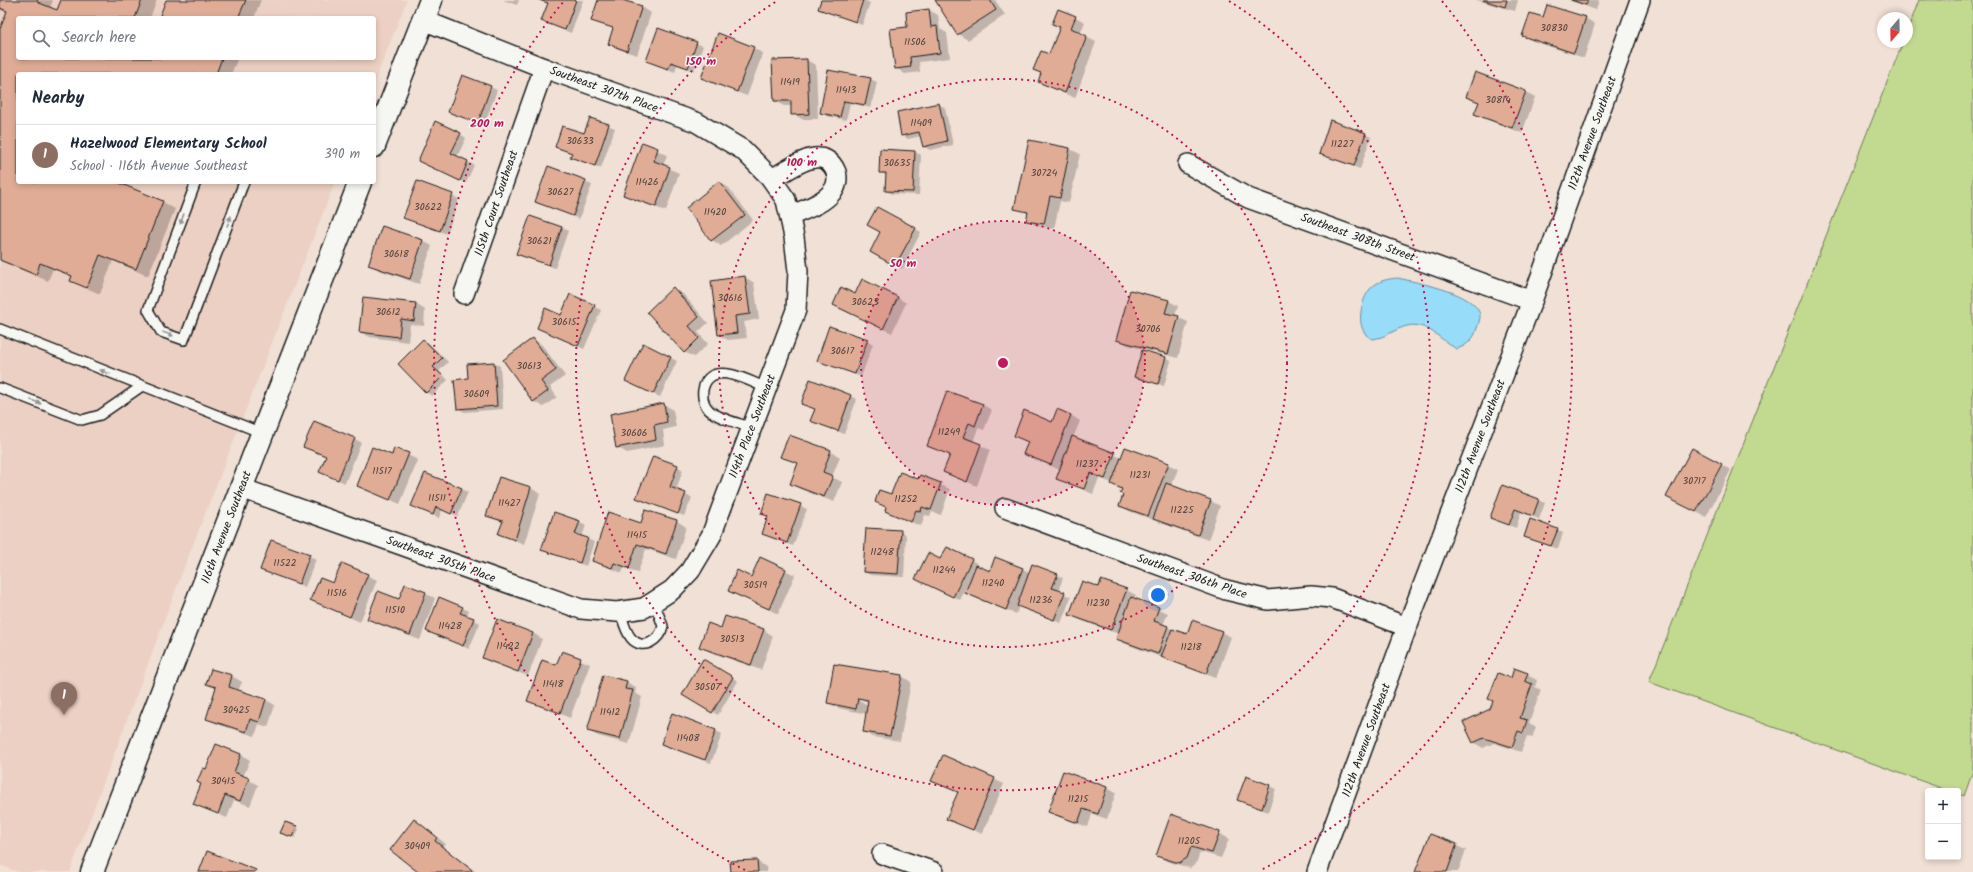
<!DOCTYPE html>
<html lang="en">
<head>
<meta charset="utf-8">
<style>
	:root { --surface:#fff; --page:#f6f6f7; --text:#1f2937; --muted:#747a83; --line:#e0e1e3; --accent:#1f6fb2 }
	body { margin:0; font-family:Kalam,sans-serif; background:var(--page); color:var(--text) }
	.controls { position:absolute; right:12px; bottom:12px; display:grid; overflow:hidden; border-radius:4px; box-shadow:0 2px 6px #0003 }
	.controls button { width:36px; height:36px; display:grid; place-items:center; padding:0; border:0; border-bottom:1px solid var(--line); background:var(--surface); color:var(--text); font:20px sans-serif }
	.compass { position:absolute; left:1877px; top:12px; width:36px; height:36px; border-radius:50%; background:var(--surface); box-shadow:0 2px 6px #0003; rotate:200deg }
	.you { position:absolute; left:1158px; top:595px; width:14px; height:14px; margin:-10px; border:3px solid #fff; border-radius:50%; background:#1a73e8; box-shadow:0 0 0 6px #1a73e833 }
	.badge { display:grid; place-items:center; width:26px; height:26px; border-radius:50%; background:var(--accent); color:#fff; font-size:13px; font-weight:700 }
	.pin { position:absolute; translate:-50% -33px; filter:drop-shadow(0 1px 2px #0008) }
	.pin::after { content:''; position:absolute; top:21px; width:14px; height:12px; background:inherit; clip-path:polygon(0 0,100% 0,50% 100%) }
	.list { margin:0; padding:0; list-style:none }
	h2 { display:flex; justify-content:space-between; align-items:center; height:52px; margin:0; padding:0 16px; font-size:17px }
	h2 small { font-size:13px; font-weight:400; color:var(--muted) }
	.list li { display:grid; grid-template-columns:26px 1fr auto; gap:12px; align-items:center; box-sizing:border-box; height:60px; padding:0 16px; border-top:1px solid var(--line) }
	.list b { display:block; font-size:15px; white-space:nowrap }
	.list p { margin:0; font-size:13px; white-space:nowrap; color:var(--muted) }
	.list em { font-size:13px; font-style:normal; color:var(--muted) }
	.icon { flex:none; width:22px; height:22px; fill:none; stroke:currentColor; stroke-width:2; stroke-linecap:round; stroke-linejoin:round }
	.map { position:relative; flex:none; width:1973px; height:872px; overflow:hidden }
	.search { position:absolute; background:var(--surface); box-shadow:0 2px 6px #0003; left:16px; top:16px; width:360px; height:44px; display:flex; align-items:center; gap:10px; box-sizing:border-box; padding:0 14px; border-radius:4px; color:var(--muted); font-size:15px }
	.panel { position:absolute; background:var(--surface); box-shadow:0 2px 6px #0003; left:16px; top:72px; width:360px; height:112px; border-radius:4px }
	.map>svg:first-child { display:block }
</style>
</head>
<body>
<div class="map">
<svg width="1973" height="872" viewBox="0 0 1973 872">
	<rect width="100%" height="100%" fill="#f0e0d6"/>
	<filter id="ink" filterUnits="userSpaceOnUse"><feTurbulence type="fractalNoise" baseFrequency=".025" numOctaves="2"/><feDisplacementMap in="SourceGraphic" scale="8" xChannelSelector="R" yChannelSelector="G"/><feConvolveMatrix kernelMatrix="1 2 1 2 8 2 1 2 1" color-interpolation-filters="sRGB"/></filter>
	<g filter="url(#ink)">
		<path fill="#ecd0c3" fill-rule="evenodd" d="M0 0H407L374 83V74H18V182H335L185 565 70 872H18L0 865ZM18 18H374V58H18Z"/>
		<path fill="#c2da90" stroke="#6f7b56" d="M1919 0H1973V771L1964 796 1958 794V791H1949L1649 682 1903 42H1907V32Z"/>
		<path fill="#97dcf9" stroke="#668fa1" d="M1398 278C1418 283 1467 291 1478 310 1482 316 1479 322 1477 328 1474 339 1468 345 1457 349 1441 341 1427 321 1407 326 1394 329 1386 338 1372 339 1370 337 1366 336 1365 333 1356 322 1362 296 1372 287 1380 280 1388 279 1398 278Z"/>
		<g fill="#0003" fill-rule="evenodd">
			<path d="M0 0H37L36 7 39 0H53L50 8 57 11 62 0H157L150 18H18V58H238L231 74H18V182H114L163 202 175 209 148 276 113 261 100 294 71 281 73 277 53 269 48 281 0 261V32L8 13 0 10Z"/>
			<path d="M167 0H261L254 18H160Z"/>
			<path d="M503 0H519L517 5Z"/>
			<path d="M539 0H583L571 33 542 21 548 4Z"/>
			<path d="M599 0H619L642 7 651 13 637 55 618 49 609 44 614 29 593 20Z"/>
			<path d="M822 0H864L870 3 862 25 819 8Z"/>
			<path d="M936 0H995L1005 15 968 40 958 34Z"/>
			<path d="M1476 0H1518L1515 11Z"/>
			<path d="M1568 0H1599L1596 10Z"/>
			<path d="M929 10 938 15 940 29 947 33 950 58 919 62 920 72 905 74 896 68 908 28Z"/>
			<path d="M1075 17 1085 22 1080 34 1096 42 1075 98 1039 82 1042 74 1034 70 1050 56 1060 28 1053 24Z"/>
			<path d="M1543 18H1585L1595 24 1584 58 1533 41 1523 36Z"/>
			<path d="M659 29 703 46 694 71 677 65 675 72 647 61Z"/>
			<path d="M719 34 763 53 747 96 712 83 703 78Z"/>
			<path d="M806 60 816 65 818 119H802L792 114V106H784L775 101Z"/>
			<path d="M463 76 497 90 484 126 449 112Z"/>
			<path d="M870 79 877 82 871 108 850 103 846 120 827 116 821 113Z"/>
			<path d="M1526 92 1535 97 1522 133 1485 119 1475 114 1479 103 1467 96Z"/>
			<path d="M939 104 945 108 953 145 930 150 923 146 921 136 908 139 902 135Z"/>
			<path d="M590 119 615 128 601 168 577 160 571 156 572 153 556 146 585 135Z"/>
			<path d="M460 134 466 138 457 157 474 165 466 183 425 164Z"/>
			<path d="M1365 134 1371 137 1360 169 1320 154Z"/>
			<path d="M1030 141 1070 149 1080 154 1069 203 1060 201 1054 229 1037 226 1027 220 1029 214 1016 208Z"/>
			<path d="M642 143 667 155 663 166 679 173 666 211 634 200 624 194Z"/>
			<path d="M915 152 921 155 919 195 892 194 886 191 887 176 880 172Z"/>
			<path d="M549 168 592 185 579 219 536 201Z"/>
			<path d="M719 182 729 188 753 220 721 246 712 240Z"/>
			<path d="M417 183 459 199 447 234 405 218Z"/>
			<path d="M878 208 921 232 902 269 871 251 881 232Z"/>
			<path d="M383 227 423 241 432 246 419 284 379 270 369 265Z"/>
			<path d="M562 227 568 231 555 268 518 254Z"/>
			<path d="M745 277 754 283 759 319 744 322 747 338 728 340 719 335Z"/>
			<path d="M673 289 683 294 708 323 698 332 708 344 694 357 684 352Z"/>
			<path d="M570 295 601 310 584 349 538 328 561 316Z"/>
			<path d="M897 297 906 303 892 333 843 310Z"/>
			<path d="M364 299 416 304 425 310 424 326 410 324 408 342 370 337 360 332Z"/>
			<path d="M1169 301 1178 306 1175 316 1188 322 1178 358 1127 345 1118 339Z"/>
			<path d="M533 339 542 345 565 376 550 387 557 397 543 407 533 401Z"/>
			<path d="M424 340 430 344 448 362 439 371 448 380 432 396 426 392Z"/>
			<path d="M867 340 873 344 861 377 818 360Z"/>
			<path d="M643 345 677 361 660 397 632 384Z"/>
			<path d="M1165 358 1171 361 1164 386 1136 376Z"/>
			<path d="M493 363 500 366 503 409 464 412 458 408 469 379Z"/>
			<path d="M810 380 857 399 844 434 811 420 815 409 802 403Z"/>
			<path d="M948 392 983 405 992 410 984 430 978 428 973 442 990 450 977 486 944 472 951 456 928 445Z"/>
			<path d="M664 404 673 410 676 427 663 430 665 445 627 453 617 447Z"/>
			<path d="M1071 415 1080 421 1073 438 1122 458 1168 464 1178 469 1171 486 1211 501 1220 506 1208 540 1129 511 1120 505 1124 495 1122 490 1112 483 1099 478 1093 494 1057 478 1060 470 1024 454 1029 442 1015 435Z"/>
			<path d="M315 422 361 442 345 483 327 475V457L305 447Z"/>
			<path d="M395 449 418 460 400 504 358 485 392 456Z"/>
			<path d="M830 451 840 457 832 477 842 482 834 502 800 489 791 484 798 464 782 456Z"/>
			<path d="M1721 465 1731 470 1706 517 1677 502Z"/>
			<path d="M677 466 683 470 676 490 692 498 684 516 638 497Z"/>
			<path d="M920 476 950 489 941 515 932 512 930 516 925 515 921 526 895 516 886 511 887 508 876 502 919 480Z"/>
			<path d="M499 478 531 488 540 494 524 544 499 534 503 523 487 516Z"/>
			<path d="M1502 486 1545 503 1539 519 1521 512 1516 528 1491 518Z"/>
			<path d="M461 489 468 492 458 516 442 510 439 518 419 509Z"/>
			<path d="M769 494 807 509 793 546 763 534 768 517 762 513Z"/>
			<path d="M645 511 677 521 686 527 676 559 646 549 638 572 624 568 622 573 593 561 641 524Z"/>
			<path d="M579 522 586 525 582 537 594 542 586 566 542 549Z"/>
			<path d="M1557 530 1563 533 1558 549 1525 536Z"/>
			<path d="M900 531 906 535 904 577 870 575 864 572Z"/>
			<path d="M272 541 316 559 305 587 262 569Z"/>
			<path d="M760 558 795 575 778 614 729 590 751 578Z"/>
			<path d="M971 560 978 564 976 566 990 572 1023 569 1030 573 1057 575 1063 578 1058 591 1071 597 1061 623 1019 606 1016 614 975 598 966 592 969 584H968L960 600 923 582 941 561Z"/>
			<path d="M343 564 377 580 360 622 312 600 334 585Z"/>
			<path d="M406 585 435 598 420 640 378 624 368 619 399 601Z"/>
			<path d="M1099 588 1126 590 1136 595 1134 599 1168 613 1163 625 1187 636 1221 632 1231 637 1216 678 1126 644 1117 639 1119 634 1080 620 1071 614Z"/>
			<path d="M462 608 469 611 466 616 480 623 469 649 427 630Z"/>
			<path d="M726 617 764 630 773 636 761 670 710 652 701 647 721 629Z"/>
			<path d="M533 633 542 639 528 676 493 663 483 658Z"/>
			<path d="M562 652 590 664 570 718 528 700 557 666Z"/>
			<path d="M703 660 738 681 718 715 683 695Z"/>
			<path d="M1515 669 1537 680 1535 687 1541 690 1529 723 1536 727 1532 738 1527 736 1521 752 1494 743 1483 748 1473 742 1490 710 1511 679Z"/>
			<path d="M212 670 232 676 242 682 238 691 266 700 275 705 268 727 259 724 255 736 217 724 207 719 217 689 207 684Z"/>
			<path d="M603 676 627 682 636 688 635 693 642 697 629 744 598 736 588 731Z"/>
			<path d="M902 676 911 682 900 741 873 737 864 731 867 714 838 708 829 703ZM854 695 869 703V706L853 696Z"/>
			<path d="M716 731 722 734 711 763 662 744Z"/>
			<path d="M240 754 250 760 243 777 258 785 250 806 234 800 227 818 194 804 207 771Z"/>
			<path d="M943 756 1004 784 982 834 948 818 958 793 932 781Z"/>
			<path d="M1246 777 1276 789 1268 812 1238 800Z"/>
			<path d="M1107 788 1116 793 1107 819 1092 814 1088 827 1059 817 1050 812Z"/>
			<path d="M414 820 446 844 443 847 476 872H420Z"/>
			<path d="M296 827 299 829 295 838 284 834Z"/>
			<path d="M1219 833 1229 839 1221 858 1200 852 1196 864 1190 868 1166 861 1157 855Z"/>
			<path d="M1430 835 1466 850 1458 872H1416Z"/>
			<path d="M757 861 766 867 767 872H732Z"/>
		</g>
		<g fill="#e1ac96" stroke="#1c1c1c">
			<path d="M0 0H38L37 2 57 10 61 0H142L135 18H18V58H222L216 74H18V182H117L163 201 136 269 100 255 87 288 70 281 72 276 40 263 36 275 0 260V29L7 11 0 8Z"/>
			<path d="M166 0H246L238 18H159Z"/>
			<path d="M539 0H576L565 30 541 21 548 3Z"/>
			<path d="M598 0H622L642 6 627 51 608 44 613 28 591 21Z"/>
			<path d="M821 0H863L856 22 818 9Z"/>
			<path d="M935 0H990L996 10 957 35Z"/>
			<path d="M1483 0H1507L1505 7Z"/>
			<path d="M1571 0H1588L1586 5Z"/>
			<path d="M1547 5 1586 17 1574 53 1522 36 1530 13 1543 17Z"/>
			<path d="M929 9 931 27 937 26 940 53 910 57 911 67 895 69 890 29 907 27 906 12Z"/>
			<path d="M1058 9 1076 16 1071 28 1087 36 1065 93 1038 82 1041 73 1033 70 1041 51 1049 54 1060 27 1052 24Z"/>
			<path d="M658 28 697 42 688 68 671 62 668 69 646 61Z"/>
			<path d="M718 33 754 47 737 92 701 78Z"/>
			<path d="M807 59 809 114 791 115V101H774L772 60Z"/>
			<path d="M828 70 871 78 865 105 844 101 840 117 820 113Z"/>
			<path d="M1475 72 1526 91 1512 128 1474 114 1479 102 1466 97Z"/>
			<path d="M462 75 491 86 478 123 448 112Z"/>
			<path d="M939 103 947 141 923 147 919 132 901 136 897 112Z"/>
			<path d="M590 118 609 124 595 166 570 157 572 153 555 147 562 126 584 133Z"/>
			<path d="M1330 120 1366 133 1354 166 1319 154Z"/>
			<path d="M435 121 461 133 451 153 468 161 460 181 418 161Z"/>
			<path d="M1029 140 1070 148 1060 198 1050 196 1044 224 1026 221 1028 212 1014 209Z"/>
			<path d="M642 142 658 148 654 161 670 167 656 207 623 195Z"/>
			<path d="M880 149 915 151 913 192 885 191 886 173H879Z"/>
			<path d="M548 166 586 180 573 216 535 202Z"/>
			<path d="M417 181 453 194 440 231 403 218Z"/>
			<path d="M719 181 745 215 711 241 686 208Z"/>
			<path d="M877 207 916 228 895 266 870 252 880 232 867 225Z"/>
			<path d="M530 216 562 227 549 265 516 254Z"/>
			<path d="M382 226 423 240 410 279 368 265Z"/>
			<path d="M745 276 750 314 735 316 737 333 718 335 711 281Z"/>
			<path d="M862 279 898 297 883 329 833 305 841 287 855 294Z"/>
			<path d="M673 287 699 317 689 326 699 338 684 353 647 312Z"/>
			<path d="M1130 290 1169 300 1165 313 1179 316 1168 354 1116 340Z"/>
			<path d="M570 294 595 305 578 346 537 328 545 308 561 315Z"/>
			<path d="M363 297 416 303 414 321 401 319 399 337 359 332Z"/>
			<path d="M829 326 868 339 855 374 817 361Z"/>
			<path d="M533 338 556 370 541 381 548 391 533 402 503 360Z"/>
			<path d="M423 339 442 358 433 367 443 376 426 393 398 364Z"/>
			<path d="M643 343 671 357 653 394 625 381Z"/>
			<path d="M1142 350 1166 357 1158 384 1134 377Z"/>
			<path d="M494 362 497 406 457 409 454 380 468 378 467 364Z"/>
			<path d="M810 379 851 395 838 431 810 421 815 409 801 404Z"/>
			<path d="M947 391 983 404 975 426 969 423 963 437 981 444 967 482 943 472 950 455 927 446Z"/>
			<path d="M664 403 667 422 654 425 656 440 616 448 610 414Z"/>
			<path d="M1057 409 1071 415 1051 465 1023 454 1028 442 1014 436 1024 410 1052 422Z"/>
			<path d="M314 421 355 438 338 480 319 472 326 456 303 447Z"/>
			<path d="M789 435 831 450 823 472 833 476 824 497 790 484 798 463 780 457Z"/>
			<path d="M1072 436 1115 453 1105 479 1090 473 1084 489 1056 479Z"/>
			<path d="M372 447 392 455 394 448 409 453 390 500 357 486Z"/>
			<path d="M1125 447 1169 463 1148 516 1119 506 1123 495 1120 493 1122 489 1111 484Z"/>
			<path d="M1692 448 1722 464 1696 512 1666 497Z"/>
			<path d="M653 456 678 465 670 487 686 493 678 514 636 498Z"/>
			<path d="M900 472 918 479 920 475 941 483 931 510 922 507 921 512 916 510 911 522 885 511 886 507 875 502 879 490 891 494Z"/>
			<path d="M425 473 462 488 451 514 436 507 433 515 411 506Z"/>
			<path d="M499 477 531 487 515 540 498 534 503 521 486 516Z"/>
			<path d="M1166 483 1211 500 1198 535 1153 519Z"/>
			<path d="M1502 485 1539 499 1533 516 1515 509 1509 525 1490 518Z"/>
			<path d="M768 493 801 504 787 543 762 534 768 516 761 514Z"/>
			<path d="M645 510 677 520 666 554 637 544 629 568 614 563 612 568 592 561 608 512 641 523Z"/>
			<path d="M554 512 580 521 575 534 588 538 580 563 541 550Z"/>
			<path d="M1530 519 1558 529 1551 546 1524 537Z"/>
			<path d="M866 528 901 530 898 574 863 572Z"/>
			<path d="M271 540 310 554 299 584 260 570Z"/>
			<path d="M947 547 972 559 953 597 915 579 928 553 940 559Z"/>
			<path d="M760 557 786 569 769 609 728 591 737 570 751 577Z"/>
			<path d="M995 557 1023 568 1006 610 965 593 976 565 990 571Z"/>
			<path d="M342 563 368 574 350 617 310 600 320 578 333 583Z"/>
			<path d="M1032 564 1058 574 1052 588 1065 592 1054 620 1017 606Z"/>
			<path d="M1101 580 1127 589 1111 630 1069 615 1082 581 1099 587Z"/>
			<path d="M405 584 426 592 410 635 367 619 378 591 399 599Z"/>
			<path d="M439 597 463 607 460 613 474 618 463 646 426 631Z"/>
			<path d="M1131 597 1159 607 1154 621 1168 626 1158 654 1116 639Z"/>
			<path d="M725 616 764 629 751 665 699 647 708 623 721 628Z"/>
			<path d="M497 619 533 633 518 672 482 658Z"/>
			<path d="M1192 620 1222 631 1206 674 1161 657 1172 629 1187 634Z"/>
			<path d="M562 651 581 658 560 713 527 701 542 660 556 665Z"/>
			<path d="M703 659 733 677 712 713 682 695Z"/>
			<path d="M834 664 902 675 890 736 863 732 868 700 858 698 856 709 827 703Z"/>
			<path d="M1514 668 1528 673 1525 681 1532 684 1520 718 1527 720 1523 733 1518 731 1512 747 1484 738 1473 743 1463 722 1490 709 1493 701 1488 699 1498 673 1511 678Z"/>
			<path d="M211 669 232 675 229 687 266 699 259 722 250 719 246 732 206 719 216 687 206 684Z"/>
			<path d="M603 675 627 681 625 689 633 690 620 739 587 731Z"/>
			<path d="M672 713 716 730 705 760 661 744Z"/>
			<path d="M216 744 241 754 234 772 249 778 240 801 225 795 218 814 193 804 201 784 197 782 203 768 206 769Z"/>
			<path d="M943 755 995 778 973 830 946 819 958 792 931 781Z"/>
			<path d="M1063 771 1107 787 1098 814 1083 809 1078 823 1048 812Z"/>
			<path d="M1246 776 1270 785 1262 809 1237 800Z"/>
			<path d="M1171 814 1220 832 1212 853 1191 847 1187 858 1179 863 1156 856Z"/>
			<path d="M414 819 437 837 435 841 472 870 471 872H418L390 850Z"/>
			<path d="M285 822 297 826 292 837 280 833Z"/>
			<path d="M1430 834 1457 844 1447 872H1415Z"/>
			<path d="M207 851 256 870 255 872H199Z"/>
			<path d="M757 860 758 872H731L730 861Z"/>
		</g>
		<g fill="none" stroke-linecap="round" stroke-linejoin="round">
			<defs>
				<g id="lane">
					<path d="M196 182 148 310 161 332 184 340 244 182"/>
					<path d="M0 329 262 433"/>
					<path d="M0 388 82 420 100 415 142 386"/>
					<path d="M752 428C739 423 719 419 709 410 704 405 702 397 703 390 709 358 750 381 766 388"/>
					<path d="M620 611C623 620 625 631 631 638 643 652 660 640 663 626L654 602"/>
				</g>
				<g id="street">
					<path d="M1188 164 1248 198 1532 301"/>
					<path d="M772 179C790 169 823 141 836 172 838 178 837 187 832 192 823 204 803 210 790 216"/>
					<path d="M464 294 544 68"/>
					<path d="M241 488 581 609 617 612 644 608 672 590 690 571 711 536 796 310 798 271 794 237 786 200 770 177 743 150 696 122 544 68 423 20"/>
					<path d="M1005 508 1226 590 1268 600 1311 596 1332 598 1407 627"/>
					<path d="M882 854 934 872"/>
					<path d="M1317 872 1407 627 1532 301 1640 0"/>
				</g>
				<g id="secondary">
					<path d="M374 146 431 0"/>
					<path d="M92 872 360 182"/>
				</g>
			</defs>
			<use href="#lane" stroke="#1c1c1c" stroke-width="12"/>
			<use href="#street" stroke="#1c1c1c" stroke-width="22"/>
			<use href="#secondary" stroke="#1c1c1c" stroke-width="25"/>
			<use href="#lane" stroke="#f6f6f2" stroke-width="9"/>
			<use href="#street" stroke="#f6f6f2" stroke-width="19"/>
			<use href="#secondary" stroke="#f6f6f2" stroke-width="22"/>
		</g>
		<defs><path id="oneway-solid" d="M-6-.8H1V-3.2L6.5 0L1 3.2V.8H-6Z"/></defs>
		<g fill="#949492">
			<use href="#oneway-solid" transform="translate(182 219) rotate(110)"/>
			<use href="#oneway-solid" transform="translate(229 221) rotate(-69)"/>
			<use href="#oneway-solid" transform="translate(168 334) rotate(20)"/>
			<use href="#oneway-solid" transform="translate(105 372) rotate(-158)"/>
			<use href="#oneway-solid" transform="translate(36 402) rotate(21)"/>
		</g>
	</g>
	<circle cx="1003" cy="363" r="142" fill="#c2185b" fill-opacity=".12"/>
	<g fill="none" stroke="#c2185b" stroke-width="2" stroke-dasharray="2 4">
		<circle cx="1003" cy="363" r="142"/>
		<circle cx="1003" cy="363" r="284"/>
		<path d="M1229 1A427 427 0 1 1 777 1"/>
		<path d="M745 870A569 569 0 0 1 564 1M1442 1A569 569 0 0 1 1261 870"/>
	</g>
	<g text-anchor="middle" stroke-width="3" stroke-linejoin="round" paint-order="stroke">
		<g font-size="10" fill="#4d403a">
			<text x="1554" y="31">30830</text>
			<text x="915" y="45">11506</text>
			<text x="790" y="85">11419</text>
			<text x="846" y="93">11413</text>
			<text x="1498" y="103">30814</text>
			<text x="921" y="126">11409</text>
			<text x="580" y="144">30633</text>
			<text x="1342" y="147">11227</text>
			<text x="897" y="166">30635</text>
			<text x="1044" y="176">30724</text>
			<text x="647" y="185">11426</text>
			<text x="560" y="195">30627</text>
			<text x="428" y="210">30622</text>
			<text x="715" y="215">11420</text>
			<text x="539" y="244">30621</text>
			<text x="396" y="257">30618</text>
			<text x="730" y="301">30616</text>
			<text x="865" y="305">30623</text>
			<text x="388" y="315">30612</text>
			<text x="564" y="325">30615</text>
			<text x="1148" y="332">30706</text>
			<text x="842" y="354">30617</text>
			<text x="529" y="369">30613</text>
			<text x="476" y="397">30609</text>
			<text x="949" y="435">11249</text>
			<text x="634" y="436">30606</text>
			<text x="1087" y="467">11237</text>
			<text x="382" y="474">11517</text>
			<text x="1140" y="478">11231</text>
			<text x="1694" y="484">30717</text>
			<text x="437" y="501">11511</text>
			<text x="906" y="502">11252</text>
			<text x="509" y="506">11427</text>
			<text x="1182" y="513">11225</text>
			<text x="637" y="538">11415</text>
			<text x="882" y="555">11248</text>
			<text x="285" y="566">11522</text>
			<text x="944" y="573">11244</text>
			<text x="993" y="586">11240</text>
			<text x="755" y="588">30519</text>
			<text x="337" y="596">11516</text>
			<text x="1041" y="603">11236</text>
			<text x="1098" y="606">11230</text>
			<text x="395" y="613">11510</text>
			<text x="450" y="629">11428</text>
			<text x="732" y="642">30513</text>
			<text x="508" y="649">11422</text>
			<text x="1191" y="650">11218</text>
			<text x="553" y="687">11418</text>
			<text x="707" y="690">30507</text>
			<text x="236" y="713">30425</text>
			<text x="610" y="715">11412</text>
			<text x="688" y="741">11408</text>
			<text x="223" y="784">30415</text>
			<text x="1078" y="802">11215</text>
			<text x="1189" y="844">11205</text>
			<text x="417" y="849">30409</text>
		</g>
		<g font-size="12" fill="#1c1c1c" stroke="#f6f6f2">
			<text transform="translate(604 89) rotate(20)" y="4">Southeast 307th Place</text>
			<text transform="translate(1592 133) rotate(-70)" y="4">112th Avenue Southeast</text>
			<text transform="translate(496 203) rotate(-71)" y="4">115th Court Southeast</text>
			<text transform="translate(1358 237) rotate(20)" y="4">Southeast 308th Street</text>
			<text transform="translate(752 426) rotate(-69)" y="4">114th Place Southeast</text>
			<text transform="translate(1480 436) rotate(-69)" y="4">112th Avenue Southeast</text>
			<text transform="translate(226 527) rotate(-69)" y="4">116th Avenue Southeast</text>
			<text transform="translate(441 559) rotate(20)" y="4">Southeast 305th Place</text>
			<text transform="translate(1192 576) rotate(19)" y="4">Southeast 306th Place</text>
			<text transform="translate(1366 740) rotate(-70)" y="4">112th Avenue Southeast</text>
		</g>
	</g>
	<circle cx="1003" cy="363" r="6" fill="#c2185b" stroke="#f6f6f2" stroke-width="2"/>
	<g font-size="12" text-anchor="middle" font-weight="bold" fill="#c2185b" stroke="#f6f6f2" stroke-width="3" stroke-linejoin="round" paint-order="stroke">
		<text x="701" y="65">150 m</text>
		<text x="487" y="127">200 m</text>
		<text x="802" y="166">100 m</text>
		<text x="903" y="267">50 m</text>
	</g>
</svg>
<div class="controls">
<button>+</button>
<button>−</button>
</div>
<svg class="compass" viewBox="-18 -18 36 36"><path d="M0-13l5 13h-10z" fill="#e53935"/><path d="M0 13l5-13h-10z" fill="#747a83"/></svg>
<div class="you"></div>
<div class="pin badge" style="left:64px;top:715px;background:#8d6e63">1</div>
<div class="search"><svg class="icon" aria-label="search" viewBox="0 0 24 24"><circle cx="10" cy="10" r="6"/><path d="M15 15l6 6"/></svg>Search here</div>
<section class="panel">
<h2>Nearby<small></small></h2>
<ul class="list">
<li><span class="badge" style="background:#8d6e63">1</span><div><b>Hazelwood Elementary School</b><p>School · 116th Avenue Southeast</p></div><em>390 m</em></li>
</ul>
</section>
</div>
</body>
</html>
